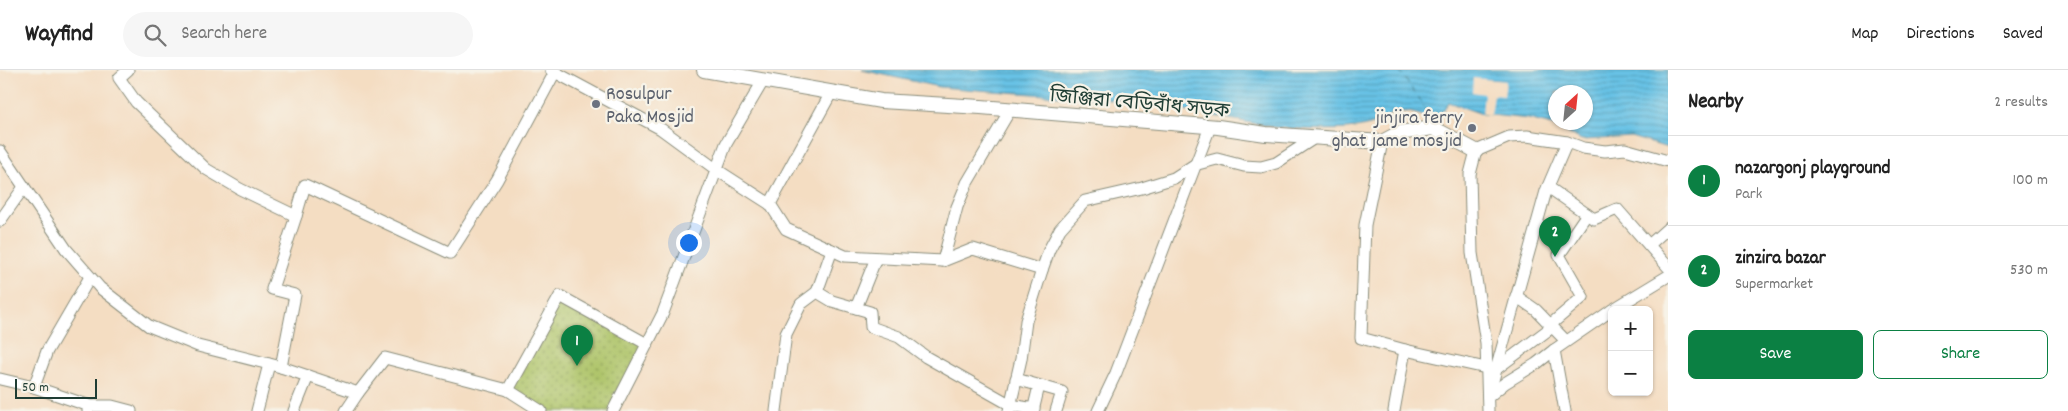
<!DOCTYPE html>
<html lang="en">
<head>
<meta charset="utf-8">
<style>
	:root { --surface:#fff; --page:#f6f6f6; --text:#222; --muted:#767676; --line:#e0e0e0; --accent:#0b8043 }
	body { margin:0; font-family:Dekko,"Noto Sans Bengali",sans-serif; background:var(--page); color:var(--text) }
	.controls { position:absolute; right:15px; bottom:15px; display:grid; overflow:hidden; border-radius:8px; box-shadow:0 1px 4px #0004 }
	.controls button { width:45px; height:45px; display:grid; place-items:center; padding:0; border:0; border-bottom:1px solid var(--line); background:var(--surface); color:var(--text); font:25px sans-serif }
	.compass { position:absolute; left:1548px; top:15px; width:45px; height:45px; border-radius:50%; background:var(--surface); box-shadow:0 1px 4px #0004; rotate:27deg }
	.scale { position:absolute; left:15px; bottom:12px; width:82px; box-sizing:border-box; padding-left:5px; border:2px solid #1f3d34; border-top:0; font-size:14px; line-height:18px; white-space:nowrap; color:#1f3d34; -webkit-text-stroke:4px #f7f3e8; paint-order:stroke }
	.you { position:absolute; left:688px; top:172px; width:18px; height:18px; margin:-12px; border:4px solid #fff; border-radius:50%; background:#1a73e8; box-shadow:0 0 0 8px #1a73e833 }
	.badge { display:grid; place-items:center; width:32px; height:32px; border-radius:50%; background:var(--accent); color:#fff; font-size:16px; font-weight:700 }
	.pin { position:absolute; translate:-50% -41px; filter:drop-shadow(0 1px 2px #0008) }
	.pin::after { content:''; position:absolute; top:26px; width:18px; height:15px; background:inherit; clip-path:polygon(0 0,100% 0,50% 100%) }
	.list { margin:0; padding:0; list-style:none }
	h2 { display:flex; justify-content:space-between; align-items:center; height:65px; margin:0; padding:0 20px; font-size:21px }
	h2 small { font-size:16px; font-weight:400; color:var(--muted) }
	.list li { display:grid; grid-template-columns:32px 1fr auto; gap:15px; align-items:center; box-sizing:border-box; height:90px; padding:0 20px; border-top:1px solid var(--line) }
	.list b { display:block; font-size:19px; white-space:nowrap }
	.list p { margin:0; font-size:16px; white-space:nowrap; color:var(--muted) }
	.list em { font-size:16px; font-style:normal; color:var(--muted) }
	.actions { display:flex; gap:10px; padding:15px 20px }
	.actions a { flex:1; padding:11px 0; border:1px solid var(--accent); border-radius:8px; text-align:center; font-size:18px; color:var(--accent) }
	.actions .main { background:var(--accent); color:#fff }
	.icon { flex:none; width:28px; height:28px; fill:none; stroke:currentColor; stroke-width:2; stroke-linecap:round; stroke-linejoin:round }
	.map { position:relative; flex:none; width:1668px; height:341px; overflow:hidden }
	header { display:flex; align-items:center; gap:30px; box-sizing:border-box; height:70px; padding:0 25px; background:var(--surface); border-bottom:1px solid var(--line) }
	header strong { font-size:24px }
	nav { display:flex; gap:28px; margin-inline-start:auto; font-size:18px }
	.search { width:350px; height:45px; background:var(--page); display:flex; align-items:center; gap:12px; box-sizing:border-box; padding:0 18px; border-radius:28px; color:var(--muted); font-size:19px }
	main { display:flex }
	aside { flex:1; background:var(--surface) }
	.map>svg:first-child { display:block }
</style>
</head>
<body>
<header>
<strong>Wayfind</strong>
<div class="search"><svg class="icon" aria-label="search" viewBox="0 0 24 24"><circle cx="10" cy="10" r="6"/><path d="M15 15l6 6"/></svg>Search here</div>
<nav><a>Map</a><a>Directions</a><a>Saved</a></nav>
</header>
<main>
<div class="map">
<svg width="1668" height="341" viewBox="0 0 1668 341">
	<defs>
		<pattern id="park-dots" width="8" height="8" patternUnits="userSpaceOnUse" patternTransform="scale(1.25)"><rect width="8" height="8" fill="#aec469"/><path d="M2 2h.1M6 6h.1" fill="none" stroke="#8da057" stroke-width="1.8" stroke-linecap="round"/></pattern>
		<pattern id="water-rules" width="6" height="5" patternUnits="userSpaceOnUse" patternTransform="scale(1.25)"><rect width="6" height="5" fill="#68c2e6"/><path d="M0 2.5h6" fill="none" stroke="#559fbb"/></pattern>
	</defs>
	<rect width="100%" height="100%" fill="#f7f3e8"/>
	<filter id="ink" filterUnits="userSpaceOnUse"><feTurbulence type="fractalNoise" baseFrequency=".02" numOctaves="2"/><feDisplacementMap in="SourceGraphic" scale="10" xChannelSelector="R" yChannelSelector="G"/><feConvolveMatrix kernelMatrix="1 2 1 2 8 2 1 2 1" color-interpolation-filters="sRGB"/></filter>
	<filter id="wash" filterUnits="userSpaceOnUse"><feTurbulence type="fractalNoise" baseFrequency=".0096" numOctaves="4" result="noise"/><feDisplacementMap in="SourceGraphic" scale="20" xChannelSelector="R" yChannelSelector="G"/><feGaussianBlur stdDeviation="1.12" result="paint"/><feColorMatrix in="noise" values="0 0 0 0 0 0 0 0 0 0 0 0 0 0 0 0 0 1.4 0 .05"/><feComposite in="paint" operator="in"/></filter>
	<g filter="url(#wash)">
		<rect width="100%" height="100%" fill="#f4ddc2"/>
		<path fill="url(#park-dots)" stroke="#66804e" d="M560 226 647 274 613 341H541L508 320Z"/>
		<path fill="url(#water-rules)" stroke="#44808d" fill-rule="evenodd" d="M862 0H1668V78L1631 67 1582 70 1548 54 1529 49 1482 44 1448 32C1435 60 1420 39 1398 42 1388 43 1380 52 1370 55 1340 63 1304 59 1273 57L1140 32 939 17ZM1556 22H1586V52H1556Z"/>
		<path fill="#f4ddc2" d="M1473 8 1506 11 1504 26 1494 25 1491 45 1482 44 1484 24 1472 22Z"/>
		<g fill="none" stroke-linecap="round" stroke-linejoin="round">
			<path stroke="#315e60" stroke-width="1" stroke-dasharray="6 5" stroke-linecap="butt" d="M1399 0 1428 43"/>
		</g>
	</g>
	<g filter="url(#ink)">
		<g fill="none" stroke-linecap="round" stroke-linejoin="round">
			<defs>
				<g id="minor">
					<path d="M128 0 119 8 136 32 206 99 240 119 296 146 305 115 450 183 497 110 555 2"/>
					<path d="M551 0 661 59 717 100 770 134 786 159 845 186 943 191 973 179 1042 200"/>
					<path d="M1432 47 1433 58"/>
					<path d="M1382 72 1365 155 1361 268 1405 280 1394 341"/>
					<path d="M0 81 66 179 100 218 149 256 198 276 281 297 358 323 385 288 508 320 541 341"/>
					<path d="M1548 117 1594 149 1617 139 1668 197"/>
					<path d="M770 134 831 23"/>
					<path d="M0 151 24 117"/>
					<path d="M1649 175 1668 158"/>
					<path d="M943 191 957 137 967 113 1010 40"/>
					<path d="M817 222 832 180"/>
					<path d="M1516 226 1536 240 1566 271"/>
					<path d="M856 238 876 188"/>
					<path d="M1612 240 1668 206"/>
					<path d="M1550 255 1583 227 1559 185 1587 144"/>
					<path d="M1405 280 1486 298"/>
					<path d="M1554 280 1565 341"/>
					<path d="M281 297 295 225 272 219 296 146"/>
					<path d="M1496 299 1552 257"/>
					<path d="M0 309 34 317 90 336"/>
					<path d="M1016 309 1062 322 1056 341"/>
					<path d="M34 317 47 281 90 207"/>
					<path d="M508 320 560 226 647 274"/>
					<path d="M1490 321 1546 121 1567 72"/>
					<path d="M1488 327 1505 313 1536 294 1554 280 1612 240"/>
					<path d="M88 341 90 336H112L131 341"/>
					<path d="M257 341 269 294"/>
					<path d="M294 341 308 306"/>
					<path d="M346 341 358 323"/>
					<path d="M613 341 663 243 726 74 763 11"/>
					<path d="M776 341 786 264 801 234 817 222 832 231 870 242 871 257 899 267 926 287 1011 335 1034 339"/>
					<path d="M1009 341 1021 289 1026 251 1042 200 1049 180 1060 159 1085 131 1142 118 1174 108 1194 95 1217 89 1244 96 1261 97 1276 93 1316 67"/>
					<path d="M1033 341 1039 316"/>
					<path d="M1098 341 1116 303 1210 57"/>
					<path d="M1488 341 1486 273 1472 183 1470 104 1476 81 1509 67 1527 66 1567 72 1583 78 1605 81 1625 79 1668 91"/>
				</g>
				<path id="tertiary" d="M704 0 881 31 981 37 1218 57 1266 64 1382 72 1399 63 1433 58 1476 81"/>
			</defs>
			<use href="#minor" stroke="#8a8d7b" stroke-width="13"/>
			<use href="#tertiary" stroke="#8a8d7b" stroke-width="16"/>
			<use href="#minor" stroke="#fff" stroke-width="11"/>
			<use href="#tertiary" stroke="#fff" stroke-width="14"/>
		</g>
	</g>
	<g fill="#6b7280" stroke="#f7f3e8" stroke-width="2">
		<circle cx="596" cy="34" r="5"/>
		<circle cx="1472" cy="58" r="5"/>
	</g>
	<g text-anchor="middle" stroke-width="4.5" stroke-linejoin="round" paint-order="stroke">
		<g font-size="20" fill="#5b616d" stroke="#f7f3e8" text-anchor="start">
			<text x="606" y="29">Rosulpur<tspan x="606" dy="23">Paka Mosjid</tspan></text>
			<text x="1462" y="53" text-anchor="end">jinjira ferry<tspan x="1462" dy="23">ghat jame mosjid</tspan></text>
		</g>
		<g font-size="20" fill="#1f3d34" stroke="#f7f3e8">
			<text transform="translate(1140 32) rotate(5)" y="7">জিঞ্জিরা বেড়িবাঁধ সড়ক</text>
		</g>
	</g>
</svg>
<div class="controls">
<button>+</button>
<button>−</button>
</div>
<svg class="compass" viewBox="-18 -18 36 36"><path d="M0-13l5 13h-10z" fill="#e53935"/><path d="M0 13l5-13h-10z" fill="#767676"/></svg>
<div class="scale">50 m</div>
<div class="you"></div>
<div class="pin badge" style="left:577px;top:296px">1</div>
<div class="pin badge" style="left:1555px;top:187px">2</div>
</div>
<aside>
<h2>Nearby<small>2 results</small></h2>
<ul class="list">
<li><span class="badge">1</span><div><b>nazargonj playground</b><p>Park</p></div><em>100 m</em></li>
<li><span class="badge">2</span><div><b>zinzira bazar</b><p>Supermarket</p></div><em>530 m</em></li>
</ul>
<div class="actions"><a class="main">Save</a><a>Share</a></div>
</aside>
</main>
</body>
</html>
